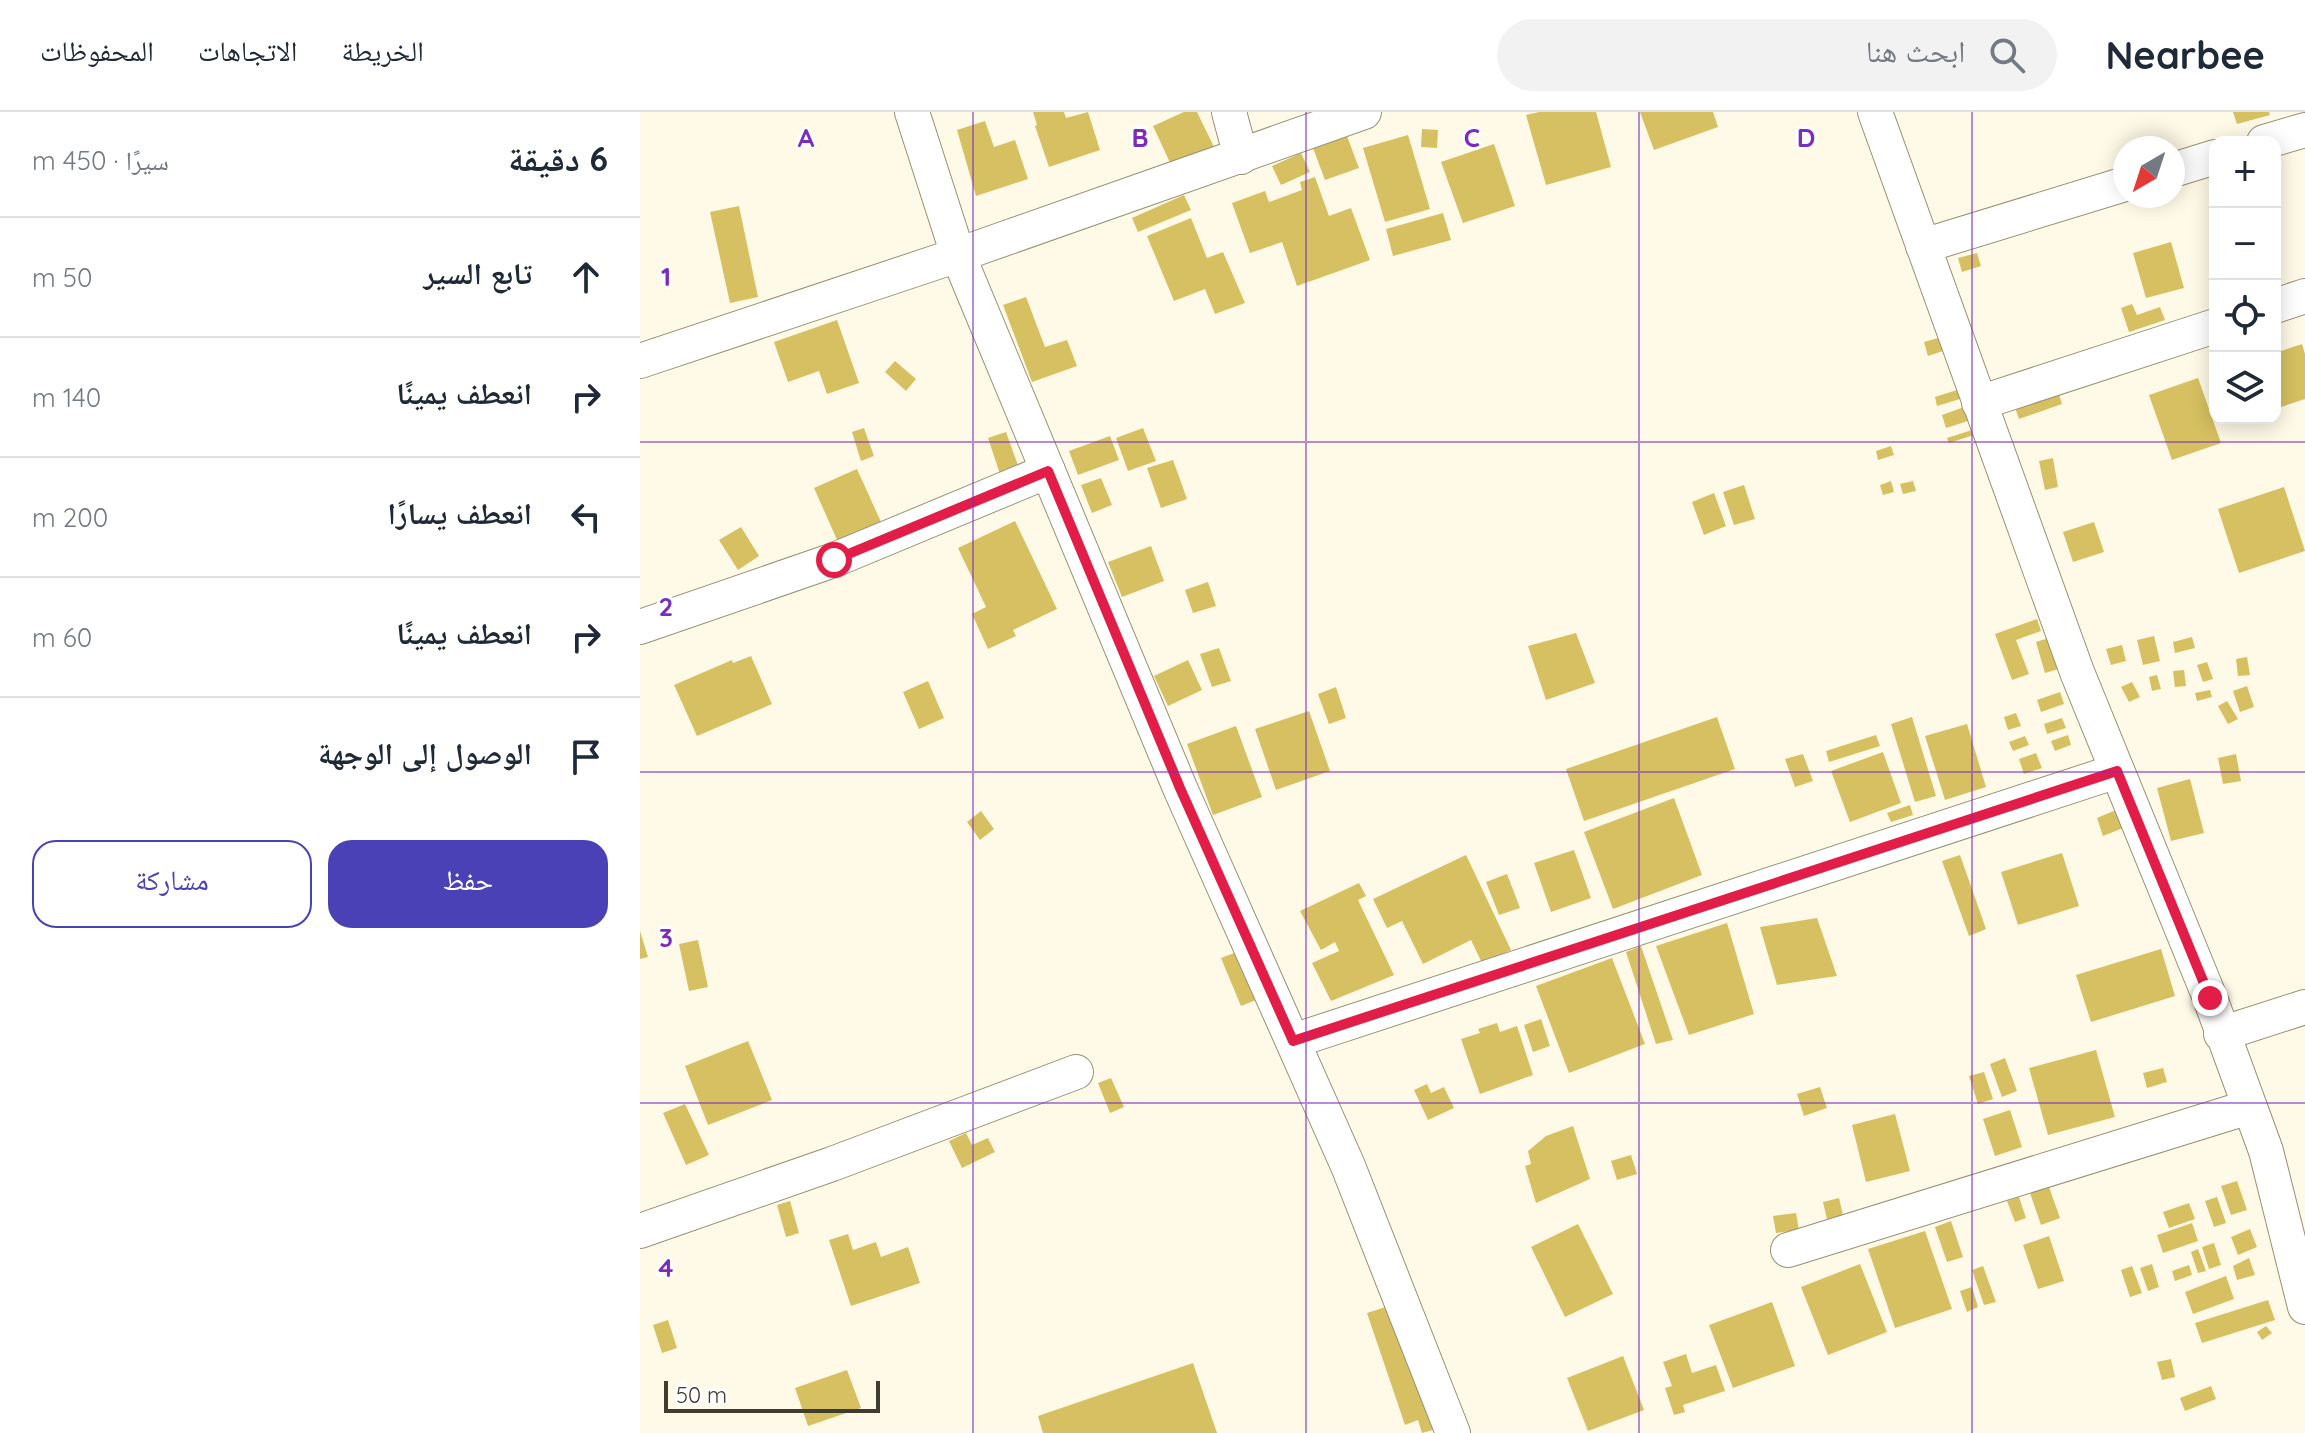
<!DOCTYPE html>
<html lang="ar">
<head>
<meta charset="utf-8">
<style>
	:root { --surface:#fff; --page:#f2f2f3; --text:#1f2937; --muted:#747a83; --line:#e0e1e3; --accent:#4a41b7 }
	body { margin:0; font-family:Quicksand,"Noto Naskh Arabic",sans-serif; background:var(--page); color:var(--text); direction:rtl }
	.controls { position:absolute; right:24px; top:24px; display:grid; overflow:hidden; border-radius:16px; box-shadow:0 4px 20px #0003 }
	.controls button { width:72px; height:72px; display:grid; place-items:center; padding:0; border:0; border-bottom:2px solid var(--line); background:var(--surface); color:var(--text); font:40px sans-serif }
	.compass { position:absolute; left:1473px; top:24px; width:72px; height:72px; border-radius:50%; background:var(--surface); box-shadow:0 4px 20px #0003; rotate:219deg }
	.scale { position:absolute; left:24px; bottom:20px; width:216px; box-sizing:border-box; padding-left:8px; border:4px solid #3f3c30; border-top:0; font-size:22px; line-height:28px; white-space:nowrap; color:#3f3c30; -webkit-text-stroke:6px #fff; paint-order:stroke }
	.stop { position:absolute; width:24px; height:24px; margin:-18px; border:6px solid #e11d48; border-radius:50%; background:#fff }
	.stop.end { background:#e11d48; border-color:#fff; box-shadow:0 2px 8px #0008 }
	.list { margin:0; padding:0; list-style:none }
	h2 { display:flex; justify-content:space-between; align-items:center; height:104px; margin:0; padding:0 32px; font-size:34px }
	h2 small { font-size:26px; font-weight:400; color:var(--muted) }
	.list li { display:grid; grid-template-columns:52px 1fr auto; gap:24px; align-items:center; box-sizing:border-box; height:120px; padding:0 32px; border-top:2px solid var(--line) }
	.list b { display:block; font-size:30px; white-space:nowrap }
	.list em { font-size:26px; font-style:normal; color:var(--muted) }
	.actions { display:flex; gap:16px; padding:24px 32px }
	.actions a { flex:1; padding:18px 0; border:2px solid var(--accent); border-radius:24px; text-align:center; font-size:28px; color:var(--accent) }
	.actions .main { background:var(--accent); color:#fff }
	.icon { flex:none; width:44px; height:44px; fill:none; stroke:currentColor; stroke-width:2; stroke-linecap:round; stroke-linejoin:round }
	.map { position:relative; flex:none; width:1665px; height:1321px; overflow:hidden; direction:ltr }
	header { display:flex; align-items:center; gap:48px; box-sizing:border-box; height:112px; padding:0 40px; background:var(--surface); border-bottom:2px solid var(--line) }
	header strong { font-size:38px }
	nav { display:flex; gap:44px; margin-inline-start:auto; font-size:28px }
	.search { width:560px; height:72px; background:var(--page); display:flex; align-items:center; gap:20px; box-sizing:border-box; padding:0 28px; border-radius:44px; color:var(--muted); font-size:30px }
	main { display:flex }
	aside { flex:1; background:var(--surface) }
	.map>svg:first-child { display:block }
</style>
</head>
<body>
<header>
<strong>Nearbee</strong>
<div class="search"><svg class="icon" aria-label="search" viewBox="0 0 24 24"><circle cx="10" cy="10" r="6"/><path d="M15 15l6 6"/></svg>ابحث هنا</div>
<nav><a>الخريطة</a><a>الاتجاهات</a><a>المحفوظات</a></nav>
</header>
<main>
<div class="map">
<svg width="1665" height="1321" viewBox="0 0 1665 1321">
	<rect width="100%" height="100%" fill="#fffae7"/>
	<g fill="#d6c061">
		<path d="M393 0H424L426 6 448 0 460 38 409 55 395 14 397 13Z"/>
		<path d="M544 0H557L574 35 532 55 513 14Z"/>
		<path d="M899 0H956L971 55 906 73 886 3Z"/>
		<path d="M1000 0H1073L1078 15 1014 38Z"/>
		<path d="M1593 0H1629L1630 3 1597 12Z"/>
		<path d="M345 9 354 35 375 28 388 67 336 84 317 18Z"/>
		<path d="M782 17 798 18 797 36 781 35Z"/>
		<path d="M768 23 790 97 745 110 723 36Z"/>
		<path d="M707 24 719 56 685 68 673 36Z"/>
		<path d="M854 32 875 94 823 111 801 50Z"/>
		<path d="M661 41 670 60 641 73 632 54Z"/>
		<path d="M675 65 689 104 711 96 730 148 657 174 642 130 610 141 592 91 625 79 629 90 662 78 660 70Z"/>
		<path d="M544 83 551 98 498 120 492 106Z"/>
		<path d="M99 94 118 185 90 191 70 100Z"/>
		<path d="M803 101 811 128 753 144 746 117Z"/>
		<path d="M551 106 567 146 583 140 605 191 575 202 565 177 534 189 507 124Z"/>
		<path d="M1531 130 1544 176 1506 186 1493 141Z"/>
		<path d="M1337 141 1341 154 1322 160 1318 146Z"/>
		<path d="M386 185 405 235 427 228 437 254 392 270 363 193Z"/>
		<path d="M1492 192 1497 203 1520 195 1525 208 1489 220 1481 196Z"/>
		<path d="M197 208 219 271 187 282 179 259 148 270 134 230Z"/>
		<path d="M1305 224 1309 237 1288 244 1284 230Z"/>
		<path d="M1662 232 1665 242V287L1635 297V241Z"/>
		<path d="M255 249 276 267 266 279 245 260Z"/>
		<path d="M1558 266 1581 331 1532 348 1509 283Z"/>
		<path d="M1417 275 1422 292 1379 307 1373 290Z"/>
		<path d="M1317 278 1320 287 1297 294 1295 285Z"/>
		<path d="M1324 295 1328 309 1306 316 1302 303Z"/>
		<path d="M224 316 234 344 221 349 212 320Z"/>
		<path d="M503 316 516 349 488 359 476 326Z"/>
		<path d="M1332 318 1334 323 1309 331 1307 326Z"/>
		<path d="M366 320 379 356 360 362 348 326Z"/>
		<path d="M470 324 479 348 438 363 429 339Z"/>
		<path d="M1251 334 1254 343 1238 348 1236 339Z"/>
		<path d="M1413 346 1418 375 1405 378 1399 349Z"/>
		<path d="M533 348 547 387 521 396 507 356Z"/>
		<path d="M217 357 241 410 198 430 174 376Z"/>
		<path d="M461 366 472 393 452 401 441 373Z"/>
		<path d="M1251 369 1254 380 1243 383 1240 373Z"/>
		<path d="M1273 369 1276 379 1263 382 1260 372Z"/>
		<path d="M1104 373 1115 407 1094 413 1083 380Z"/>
		<path d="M1644 375 1665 439 1599 461 1578 397Z"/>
		<path d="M1074 381 1086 414 1064 423 1052 390Z"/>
		<path d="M375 409 417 497 373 518 376 524 348 537 332 502 346 495 318 436Z"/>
		<path d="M1454 410 1464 440 1433 450 1423 420Z"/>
		<path d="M101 415 119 444 98 458 79 428Z"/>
		<path d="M511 434 524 469 482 485 468 450Z"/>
		<path d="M568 470 576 494 553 501 545 478Z"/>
		<path d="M1397 507 1401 519 1376 528 1389 562 1372 568 1355 522Z"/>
		<path d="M936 521 955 571 906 588 888 534Z"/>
		<path d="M1514 524 1520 549 1503 553 1497 528Z"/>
		<path d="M1412 525 1422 556 1405 561 1396 530Z"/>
		<path d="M1552 525 1555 536 1535 541 1533 530Z"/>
		<path d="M1482 533 1486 549 1471 553 1466 537Z"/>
		<path d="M579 536 591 569 572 575 560 542Z"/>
		<path d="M111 544 132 592 57 624 34 573 92 548 93 551Z"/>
		<path d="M1607 545 1610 563 1598 564 1596 547Z"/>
		<path d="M548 548 562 578 528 594 514 564Z"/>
		<path d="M1567 550 1573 567 1563 570 1557 553Z"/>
		<path d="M1544 558 1546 574 1535 575 1533 559Z"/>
		<path d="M1517 563 1521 577 1512 579 1509 565Z"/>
		<path d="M288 569 304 606 279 617 263 580Z"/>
		<path d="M1492 570 1500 585 1489 590 1481 575Z"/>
		<path d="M1607 574 1614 595 1600 600 1593 579Z"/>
		<path d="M696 575 706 606 689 612 678 582Z"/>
		<path d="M1570 578 1572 585 1557 589 1555 581Z"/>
		<path d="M1420 580 1424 592 1401 600 1397 588Z"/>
		<path d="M1587 589 1598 607 1588 612 1578 594Z"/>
		<path d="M669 599 690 659 636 678 615 617Z"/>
		<path d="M1376 601 1381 614 1368 618 1364 605Z"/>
		<path d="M1077 605 1095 657 944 709 926 657Z"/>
		<path d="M1272 605 1296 684 1275 690 1251 612Z"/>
		<path d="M1422 606 1426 616 1407 622 1404 612Z"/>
		<path d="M1327 612 1346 675 1305 688 1285 624Z"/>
		<path d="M596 614 622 685 573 703 547 632Z"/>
		<path d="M1236 623 1240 634 1189 650 1186 639Z"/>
		<path d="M1428 623 1431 633 1415 639 1411 629Z"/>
		<path d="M1385 624 1389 633 1373 639 1369 630Z"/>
		<path d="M1243 640 1261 691 1210 710 1191 659Z"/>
		<path d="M1396 641 1402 656 1384 662 1379 647Z"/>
		<path d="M1163 642 1173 669 1155 675 1145 647Z"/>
		<path d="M1596 642 1601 669 1583 672 1578 646Z"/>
		<path d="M1550 667 1564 721 1531 729 1517 676Z"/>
		<path d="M1034 686 1062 763 973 797 944 720Z"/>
		<path d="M1270 693 1273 703 1251 710 1247 701Z"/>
		<path d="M1476 698 1483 716 1463 724 1457 706Z"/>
		<path d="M341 699 354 717 340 728 327 710Z"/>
		<path d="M934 738 951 786 911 800 894 751Z"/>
		<path d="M1422 741 1439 794 1378 813 1361 760Z"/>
		<path d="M826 743 871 838 842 851 831 828 783 852 762 809 747 816 733 787Z"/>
		<path d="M1320 743 1346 817 1329 824 1302 749Z"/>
		<path d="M867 762 880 796 859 803 846 770Z"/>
		<path d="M719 771 726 784 718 788 754 863 691 889 672 851 699 839 695 830 681 838 660 799Z"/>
		<path d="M1177 806 1197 864 1137 873 1120 815Z"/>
		<path d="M1087 811 1114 902 1049 923 1016 834Z"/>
		<path d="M0 819 8 845 0 847Z"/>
		<path d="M58 828 68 875 49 879 39 832Z"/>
		<path d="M1001 834 1033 928 1016 932 986 840Z"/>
		<path d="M1521 837 1535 884 1451 910 1436 863Z"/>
		<path d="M597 840 616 888 601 894 581 846Z"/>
		<path d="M972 846 1005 932 929 961 896 874Z"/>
		<path d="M901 907 910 934 893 940 884 913Z"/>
		<path d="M857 911 860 920 877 914 893 963 840 982 821 927 840 921 838 917Z"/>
		<path d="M108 929 132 988 68 1013 45 954Z"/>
		<path d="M1456 938 1475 1005 1408 1023 1389 956Z"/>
		<path d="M1365 946 1377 979 1362 985 1350 952Z"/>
		<path d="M1523 956 1527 970 1507 976 1503 961Z"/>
		<path d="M1344 960 1353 987 1338 992 1329 964Z"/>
		<path d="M471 966 484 995 470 1001 458 971Z"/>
		<path d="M787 972 791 981 804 975 814 996 788 1008 774 978Z"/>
		<path d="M1180 975 1187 996 1164 1004 1157 982Z"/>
		<path d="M45 992 69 1043 46 1053 23 1001Z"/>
		<path d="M1370 998 1382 1035 1355 1044 1343 1007Z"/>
		<path d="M1255 1002 1270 1059 1226 1070 1212 1013Z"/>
		<path d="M933 1014 950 1067 896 1091 885 1054 891 1052 888 1039 906 1024Z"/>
		<path d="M326 1021 332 1033 348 1026 355 1040 322 1056 309 1029Z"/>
		<path d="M991 1043 997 1062 977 1068 971 1049Z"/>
		<path d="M1597 1069 1607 1098 1591 1103 1581 1074Z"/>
		<path d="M1409 1075 1420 1106 1401 1113 1390 1081Z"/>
		<path d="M1379 1085 1386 1106 1375 1110 1367 1089Z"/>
		<path d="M1577 1085 1586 1111 1574 1115 1565 1089Z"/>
		<path d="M1199 1086 1203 1103 1187 1107 1183 1090Z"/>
		<path d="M150 1089 159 1121 146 1125 137 1093Z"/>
		<path d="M1549 1091 1555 1107 1529 1116 1523 1100Z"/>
		<path d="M1156 1101 1159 1118 1136 1121 1133 1104Z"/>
		<path d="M1311 1109 1323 1145 1307 1150 1295 1115Z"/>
		<path d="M1552 1111 1558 1129 1523 1141 1517 1123Z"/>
		<path d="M938 1112 973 1182 925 1205 891 1135Z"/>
		<path d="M1610 1117 1617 1135 1598 1143 1591 1125Z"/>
		<path d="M1285 1119 1312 1197 1255 1216 1228 1137Z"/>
		<path d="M208 1122 213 1138 236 1130 241 1145 268 1135 280 1171 211 1194 189 1128Z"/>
		<path d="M1409 1124 1424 1169 1398 1177 1383 1133Z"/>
		<path d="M1574 1131 1581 1153 1569 1157 1562 1135Z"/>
		<path d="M1558 1137 1566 1159 1558 1161 1551 1140Z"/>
		<path d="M1609 1146 1615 1163 1597 1168 1593 1154Z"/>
		<path d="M1220 1152 1247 1220 1188 1243 1161 1175Z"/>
		<path d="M1512 1152 1519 1175 1508 1179 1500 1156Z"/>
		<path d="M1549 1153 1552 1163 1535 1169 1532 1159Z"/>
		<path d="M1343 1154 1356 1190 1344 1193 1332 1158Z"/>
		<path d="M1492 1154 1502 1181 1490 1185 1481 1158Z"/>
		<path d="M1586 1164 1594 1187 1553 1202 1545 1180Z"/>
		<path d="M1332 1175 1338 1195 1327 1200 1320 1179Z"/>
		<path d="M1628 1188 1635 1208 1562 1231 1555 1211Z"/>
		<path d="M1132 1190 1155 1254 1093 1276 1069 1213Z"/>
		<path d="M752 1193 793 1318 782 1321 778 1308 765 1313 727 1201Z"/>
		<path d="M28 1208 37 1236 22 1241 13 1213Z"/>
		<path d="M1626 1214 1632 1221 1622 1228 1617 1220Z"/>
		<path d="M1046 1242 1052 1261 1076 1253 1085 1279 1043 1293 1045 1300 1034 1303 1025 1276 1032 1274 1023 1250Z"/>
		<path d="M983 1244 1004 1298 948 1319 927 1266Z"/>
		<path d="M1531 1247 1535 1265 1522 1268 1517 1250Z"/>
		<path d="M553 1251 577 1321H403L398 1304Z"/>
		<path d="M207 1258 221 1296 168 1314 155 1276Z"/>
		<path d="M1571 1274 1576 1287 1545 1299 1540 1286Z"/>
	</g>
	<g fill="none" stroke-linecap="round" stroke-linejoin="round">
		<defs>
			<g id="street">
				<path d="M272 0 318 143 540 676 708 1054 813 1321"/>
				<path d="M589 0 601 45"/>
				<path d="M1235 0 1437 560 1570 886 1626 1039 1665 1195"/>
				<path d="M1624 30 1665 18"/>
				<path d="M1533 58 1575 45"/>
				<path d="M1283 134 1485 72"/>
				<path d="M1635 194 1665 184"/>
				<path d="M0 249 318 143 724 0"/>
				<path d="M1339 291 1575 214"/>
				<path d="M0 515 194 448 408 359"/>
				<path d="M1581 922 1665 895"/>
				<path d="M653 929 1477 659"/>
				<path d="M0 1119 192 1052 436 960"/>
				<path d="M1148 1138 1609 995"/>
			</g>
		</defs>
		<use href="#street" stroke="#989174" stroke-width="36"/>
		<use href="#street" stroke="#fff" stroke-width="34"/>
	</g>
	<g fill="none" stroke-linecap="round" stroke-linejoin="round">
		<path stroke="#e11d48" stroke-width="10" d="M194 448 408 359 540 676 653 929 1477 659 1570 886"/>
	</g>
	<path fill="none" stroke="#7b2cbf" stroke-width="2" stroke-opacity="0.55" d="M333 0V1321M666 0V1321M999 0V1321M1332 0V1321M0 330H1665M0 660H1665M0 991H1665"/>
	<g font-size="26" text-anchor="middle" font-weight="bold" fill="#7b2cbf" stroke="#fff" stroke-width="6" stroke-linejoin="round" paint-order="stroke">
		<text x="166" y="35">A</text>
		<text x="500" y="35">B</text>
		<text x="832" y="35">C</text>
		<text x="1166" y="35">D</text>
		<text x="26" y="174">1</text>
		<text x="26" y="504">2</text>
		<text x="26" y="835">3</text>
		<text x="26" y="1165">4</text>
	</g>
</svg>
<div class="controls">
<button>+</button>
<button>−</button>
<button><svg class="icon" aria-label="locate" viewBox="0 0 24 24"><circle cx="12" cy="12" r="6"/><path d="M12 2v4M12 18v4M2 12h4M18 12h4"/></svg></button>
<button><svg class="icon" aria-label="layers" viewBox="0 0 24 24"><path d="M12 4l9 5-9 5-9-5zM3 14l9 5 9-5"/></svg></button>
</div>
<svg class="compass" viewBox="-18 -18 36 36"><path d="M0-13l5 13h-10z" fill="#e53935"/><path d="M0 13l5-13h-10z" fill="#747a83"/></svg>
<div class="scale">50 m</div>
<div class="stop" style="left:194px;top:448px"></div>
<div class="stop end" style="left:1570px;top:886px"></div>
</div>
<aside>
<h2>6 دقيقة<small>سيرًا · 450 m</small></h2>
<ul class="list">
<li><svg class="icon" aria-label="ahead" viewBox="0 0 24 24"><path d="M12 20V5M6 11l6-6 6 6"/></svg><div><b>تابع السير</b></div><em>50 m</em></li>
<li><svg class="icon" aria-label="right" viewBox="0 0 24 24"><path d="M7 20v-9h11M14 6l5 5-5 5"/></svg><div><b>انعطف يمينًا</b></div><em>140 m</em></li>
<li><svg class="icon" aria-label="left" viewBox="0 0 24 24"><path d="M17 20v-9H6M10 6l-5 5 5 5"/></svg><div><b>انعطف يسارًا</b></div><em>200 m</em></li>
<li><svg class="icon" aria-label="right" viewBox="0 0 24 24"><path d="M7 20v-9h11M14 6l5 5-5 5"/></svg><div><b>انعطف يمينًا</b></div><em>60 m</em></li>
<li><svg class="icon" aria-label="arrive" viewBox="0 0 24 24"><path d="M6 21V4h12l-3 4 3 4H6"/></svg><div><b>الوصول إلى الوجهة</b></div></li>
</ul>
<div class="actions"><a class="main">حفظ</a><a>مشاركة</a></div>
</aside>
</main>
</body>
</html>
